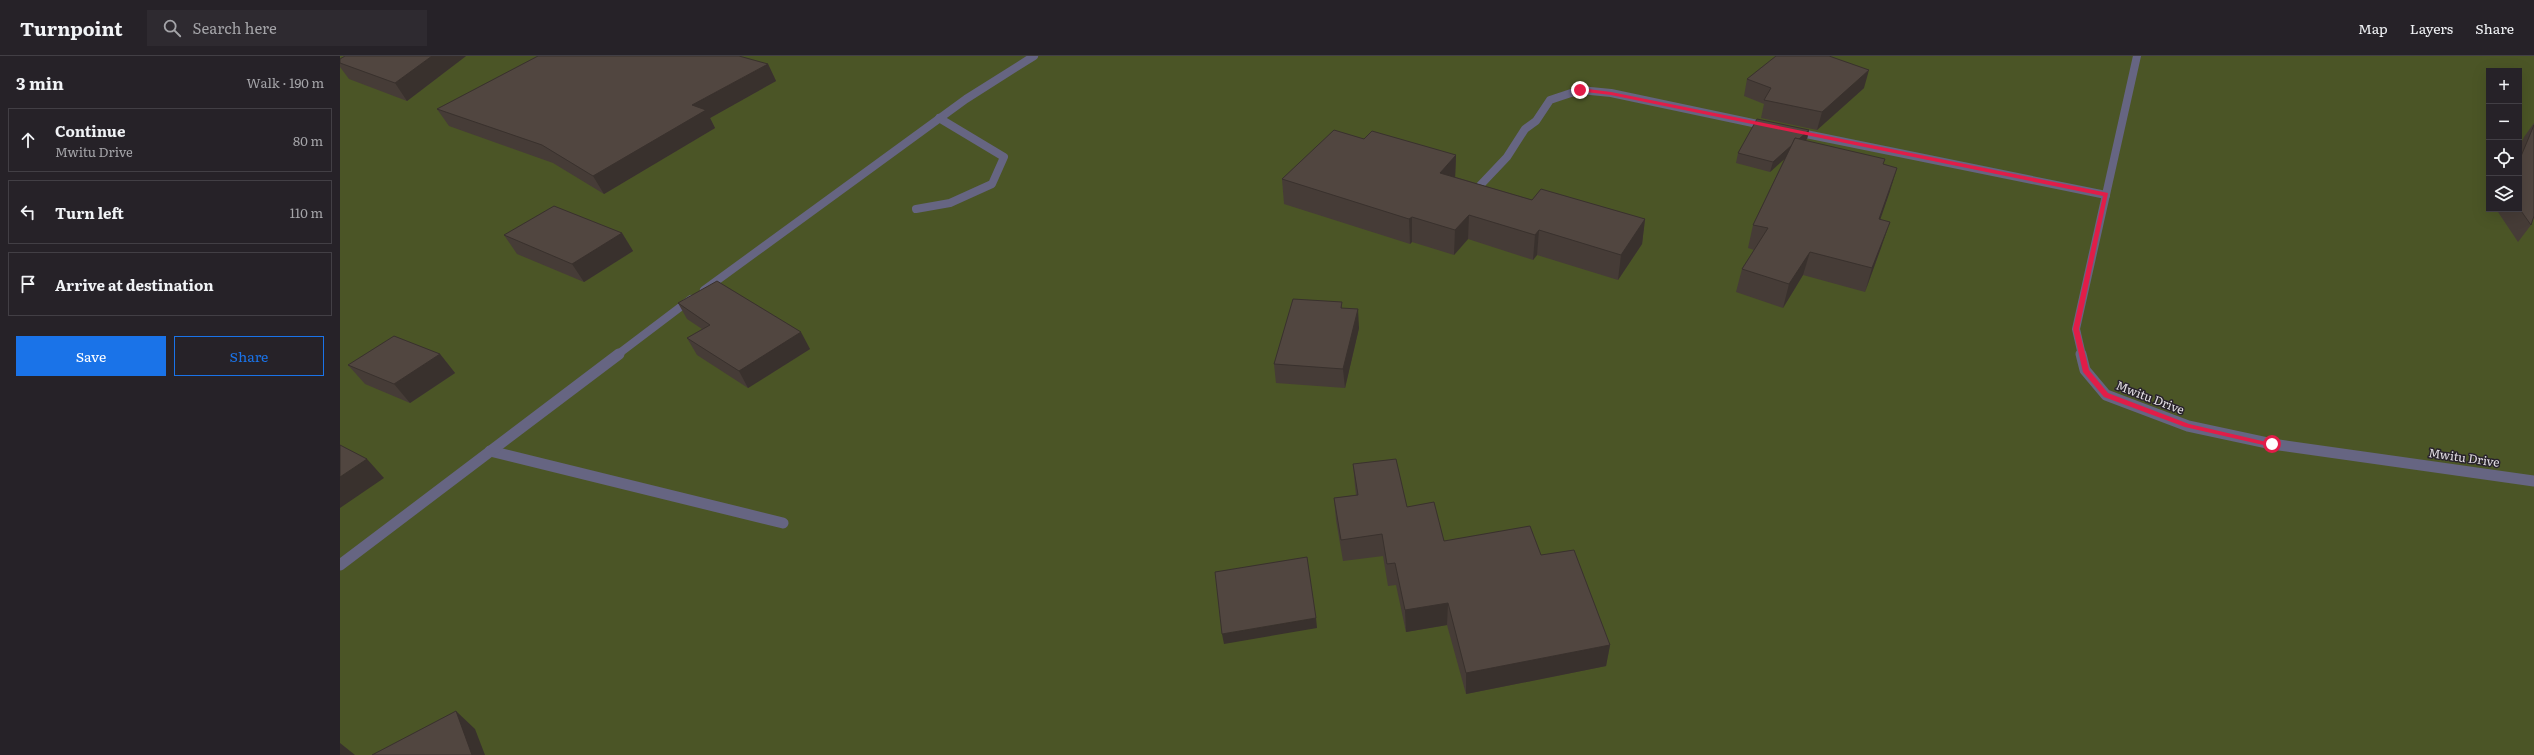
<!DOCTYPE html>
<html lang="en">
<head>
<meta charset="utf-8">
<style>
	:root { --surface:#262228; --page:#2e2a30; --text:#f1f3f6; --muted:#a4a4a8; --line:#423f45; --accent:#1a73e8 }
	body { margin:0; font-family:Literata,serif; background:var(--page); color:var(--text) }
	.controls { position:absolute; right:12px; top:12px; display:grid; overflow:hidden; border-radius:0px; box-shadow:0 4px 16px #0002 }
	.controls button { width:36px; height:36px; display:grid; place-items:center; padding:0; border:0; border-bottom:1px solid var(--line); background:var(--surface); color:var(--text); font:20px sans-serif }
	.stop { position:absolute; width:12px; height:12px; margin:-9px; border:3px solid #e11d48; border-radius:50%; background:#fff }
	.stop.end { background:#e11d48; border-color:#fff; box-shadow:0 1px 4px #0008 }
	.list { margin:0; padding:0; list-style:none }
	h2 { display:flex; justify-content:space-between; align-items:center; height:52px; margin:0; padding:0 16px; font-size:17px }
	h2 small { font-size:13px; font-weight:400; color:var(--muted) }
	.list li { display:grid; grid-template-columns:26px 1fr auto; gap:12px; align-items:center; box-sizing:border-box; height:64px; margin:0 8px 8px; padding:0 8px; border:1px solid var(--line); border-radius:0px }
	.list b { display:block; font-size:15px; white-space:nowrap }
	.list p { margin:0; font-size:13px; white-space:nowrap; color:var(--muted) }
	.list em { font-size:13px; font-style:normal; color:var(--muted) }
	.actions { display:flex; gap:8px; padding:12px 16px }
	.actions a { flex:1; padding:9px 0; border:1px solid var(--accent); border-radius:0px; text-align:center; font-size:14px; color:var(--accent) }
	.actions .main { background:var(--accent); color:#fff }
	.icon { flex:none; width:22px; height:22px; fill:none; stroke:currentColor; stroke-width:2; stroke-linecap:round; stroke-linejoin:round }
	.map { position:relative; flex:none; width:2194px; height:699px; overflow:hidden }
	header { display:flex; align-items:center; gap:24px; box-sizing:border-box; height:56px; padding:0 20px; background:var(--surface); border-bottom:1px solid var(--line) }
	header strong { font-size:19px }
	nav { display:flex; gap:22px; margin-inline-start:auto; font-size:14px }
	.search { width:280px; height:36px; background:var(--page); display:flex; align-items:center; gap:10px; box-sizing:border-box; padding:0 14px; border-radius:0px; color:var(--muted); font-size:15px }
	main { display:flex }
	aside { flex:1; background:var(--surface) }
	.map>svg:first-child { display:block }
</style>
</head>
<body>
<header>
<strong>Turnpoint</strong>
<div class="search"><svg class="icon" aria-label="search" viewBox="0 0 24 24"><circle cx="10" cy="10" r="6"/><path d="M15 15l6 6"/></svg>Search here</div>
<nav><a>Map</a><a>Layers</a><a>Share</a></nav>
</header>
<main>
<aside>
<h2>3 min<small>Walk · 190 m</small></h2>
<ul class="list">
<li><svg class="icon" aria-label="ahead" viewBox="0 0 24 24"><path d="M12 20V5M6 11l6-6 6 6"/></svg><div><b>Continue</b><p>Mwitu Drive</p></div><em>80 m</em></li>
<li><svg class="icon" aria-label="left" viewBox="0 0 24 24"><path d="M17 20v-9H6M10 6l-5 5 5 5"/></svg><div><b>Turn left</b></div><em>110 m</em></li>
<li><svg class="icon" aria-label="arrive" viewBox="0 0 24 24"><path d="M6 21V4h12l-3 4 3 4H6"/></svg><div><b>Arrive at destination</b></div></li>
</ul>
<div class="actions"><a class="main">Save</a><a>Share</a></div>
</aside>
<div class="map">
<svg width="2194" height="699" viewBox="0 0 2194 699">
	<rect width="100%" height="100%" fill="#332d36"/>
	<path fill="#4b5526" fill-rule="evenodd" d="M0 0H2194V699H0ZM2149 15H2179V153H2149Z"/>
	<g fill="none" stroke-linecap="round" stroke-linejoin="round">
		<g stroke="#666582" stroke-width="8">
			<path d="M576 153 610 147 652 128 664 101 599 62"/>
			<path d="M364 234 626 43 694 0"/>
			<path d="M277 299 351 243"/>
		</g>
		<g stroke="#666582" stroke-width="11">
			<path d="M150 395 443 467"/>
			<path d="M0 509 279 298"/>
		</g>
		<g stroke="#666582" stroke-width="8">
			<path d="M1456 76 1766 139"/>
			<path d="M1131 139 1167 101 1185 73 1196 65 1210 44 1240 34 1271 37 1427 70"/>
			<path d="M1742 299 1736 273 1797 0"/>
		</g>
		<path stroke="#666582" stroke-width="11" d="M1741 298 1745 314 1766 339 1848 370 1932 388 2194 425"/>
	</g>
	<g fill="#463c37">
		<path d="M5 0H126L67 45 9 23 0 11V3Z"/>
		<path d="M428 8 436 25 370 62 375 72 264 138 213 107 109 70 97 53Z"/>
		<path d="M1407 23 1524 32 1477 74 1421 62 1424 48 1404 40Z"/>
		<path d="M2194 67V160L2191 169 2178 186 2156 153H2179V92L2184 81Z"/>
		<path d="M1469 74 1467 83 1465 84 1543 108 1550 135 1540 164 1542 189 1525 236 1463 219 1443 252 1396 236 1402 213 1414 194 1408 192 1413 169 1445 102 1430 116 1396 107 1398 97Z"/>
		<path d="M1024 83 1116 99 1115 121 1192 144 1305 163 1302 188 1278 224 1197 199 1193 204 1128 183 1114 199 1072 186 1070 188 944 148 942 123Z"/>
		<path d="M282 177 293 195 244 226 177 198 164 179Z"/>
		<path d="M1002 246V252L1019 272 1005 332 936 327 934 308Z"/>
		<path d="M338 247 470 293 408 332 357 299 347 282 362 273 347 263Z"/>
		<path d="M100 298 115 317 70 347 25 328 8 309Z"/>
		<path d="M1013 408 1067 451 1104 485 1201 499 1270 589 1266 610 1126 638 1107 569 1066 576 1056 529 1048 530 1043 500 1003 505 996 464 994 442 1016 439 1015 430Z"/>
	</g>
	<g fill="#39312d">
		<path d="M92 0H126L67 45 55 27Z"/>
		<path d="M428 8 436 25 370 62 375 72 264 138 253 120 352 49Z"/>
		<path d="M1529 14 1524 32 1477 74 1482 56Z"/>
		<path d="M1469 74 1467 83 1430 116 1433 106Z"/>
		<path d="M1116 99 1115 124 1100 117Z"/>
		<path d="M1557 112 1550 135 1532 187 1539 163Z"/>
		<path d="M1129 159 1128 183 1114 199 1115 174Z"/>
		<path d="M1072 161V186L1070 188 1069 163Z"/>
		<path d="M1305 163 1302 188 1278 224 1281 199Z"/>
		<path d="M1550 166 1542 189 1525 236 1532 212Z"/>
		<path d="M1199 174 1197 199 1193 204 1195 179Z"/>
		<path d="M282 177 293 195 244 226 232 208Z"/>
		<path d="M1470 196 1463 219 1443 252 1449 228Z"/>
		<path d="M1018 253 1019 272 1005 332 1003 313Z"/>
		<path d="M461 276 470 293 408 332 399 315Z"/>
		<path d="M100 298 115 317 70 347 54 328Z"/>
		<path d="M27 403 44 422 0 452V421Z"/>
		<path d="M1108 547 1107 569 1066 576 1065 554Z"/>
		<path d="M976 562 977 572 884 588 882 578Z"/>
		<path d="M1270 589 1266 610 1126 638V617Z"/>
		<path d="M116 655 135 673 145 699H131Z"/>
		<path d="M0 687 15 699H0Z"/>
	</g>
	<g fill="#514640" stroke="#39312d">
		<path d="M5 0H92L55 27 0 7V3Z"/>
		<path d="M198 0H399L428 8 352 49 366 54 253 120 202 89 97 53Z"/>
		<path d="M1436 0H1489L1529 14 1482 56 1424 44 1431 32 1407 23Z"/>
		<path d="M1417 63 1469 74 1459 83 1455 82 1452 89 1433 106 1398 97Z"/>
		<path d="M2194 69V160L2191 169 2179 152V105Z"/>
		<path d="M994 74 1024 83 1032 75 1116 99 1100 117 1192 144 1201 133 1305 163 1281 199 1199 174 1195 179 1129 159 1115 174 1072 161 1069 163 942 123Z"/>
		<path d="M1455 82 1545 103 1543 108 1557 112 1539 163 1550 166 1532 212 1470 196 1449 228 1402 213 1428 172 1413 169Z"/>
		<path d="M214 150 282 177 232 208 164 179Z"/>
		<path d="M377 225 461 276 399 315 347 282 370 269 338 247Z"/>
		<path d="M953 243 1002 246 1001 252 1018 253 1003 313 934 308Z"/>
		<path d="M54 280 100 298 54 328 8 309Z"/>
		<path d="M0 389 27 403 0 421Z"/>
		<path d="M1056 403 1067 451 1094 446 1104 485 1190 470 1201 499 1234 494 1270 589 1126 617 1108 547 1065 554 1055 507 1047 508 1042 478 1001 484 994 442 1018 439 1013 408Z"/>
		<path d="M967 501 976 562 882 578 875 516Z"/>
		<path d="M116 655 132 699H32Z"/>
	</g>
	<path fill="#e11d48" d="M1240 32 1271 36 1768 137 1739 273 1749 314 1768 337 1849 368 1935 388 1932 391 1845 371 1764 341 1743 316 1733 273 1763 140 1271 39 1238 35Z"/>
	<g text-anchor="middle" stroke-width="3" stroke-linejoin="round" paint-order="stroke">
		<g font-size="12" fill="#e3dfe4" stroke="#29232c">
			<text transform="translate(1810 342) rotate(21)" y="4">Mwitu Drive</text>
			<text transform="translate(2124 402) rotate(8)" y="4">Mwitu Drive</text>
		</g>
	</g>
</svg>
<div class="controls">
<button>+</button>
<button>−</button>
<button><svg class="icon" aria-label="locate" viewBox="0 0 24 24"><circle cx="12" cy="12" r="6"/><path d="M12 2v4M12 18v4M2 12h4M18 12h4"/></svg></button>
<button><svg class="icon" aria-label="layers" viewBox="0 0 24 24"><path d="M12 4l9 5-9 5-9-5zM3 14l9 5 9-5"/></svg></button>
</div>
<div class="stop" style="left:1932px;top:388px"></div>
<div class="stop end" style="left:1240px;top:34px"></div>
</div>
</main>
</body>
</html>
